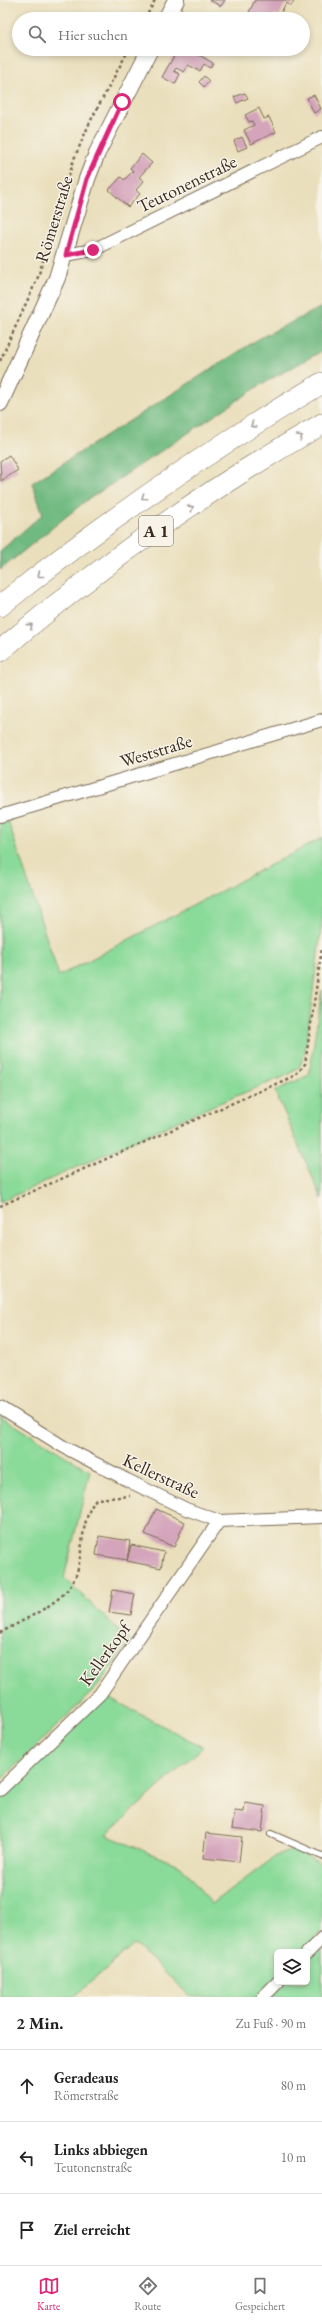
<!DOCTYPE html>
<html lang="de">
<head>
<meta charset="utf-8">
<style>
	:root { --surface:#fff; --page:#f2f2f2; --text:#222; --muted:#767676; --line:#e0e0e0; --accent:#db2777 }
	body { margin:0; font-family:"EB Garamond",serif; background:var(--page); color:var(--text) }
	.controls { position:absolute; right:12px; bottom:12px; display:grid; overflow:hidden; border-radius:6px; box-shadow:0 2px 6px #0003 }
	.controls button { width:36px; height:36px; display:grid; place-items:center; padding:0; border:0; border-bottom:1px solid var(--line); background:var(--surface); color:var(--text); font:20px sans-serif }
	.stop { position:absolute; width:12px; height:12px; margin:-9px; border:3px solid #db2777; border-radius:50%; background:#fff }
	.stop.end { background:#db2777; border-color:#fff; box-shadow:0 1px 4px #0008 }
	.list { margin:0; padding:0; list-style:none }
	h2 { display:flex; justify-content:space-between; align-items:center; height:52px; margin:0; padding:0 16px; font-size:17px }
	h2 small { font-size:13px; font-weight:400; color:var(--muted) }
	.list li { display:grid; grid-template-columns:26px 1fr auto; gap:12px; align-items:center; box-sizing:border-box; height:72px; padding:0 16px; border-top:1px solid var(--line) }
	.list b { display:block; font-size:15px; white-space:nowrap }
	.list p { margin:0; font-size:13px; white-space:nowrap; color:var(--muted) }
	.list em { font-size:13px; font-style:normal; color:var(--muted) }
	.icon { flex:none; width:22px; height:22px; fill:none; stroke:currentColor; stroke-width:2; stroke-linecap:round; stroke-linejoin:round }
	.map { position:relative; flex:none; width:322px; height:1997px; overflow:hidden }
	.search { position:absolute; background:var(--surface); box-shadow:0 2px 6px #0003; left:12px; right:12px; top:12px; height:44px; display:flex; align-items:center; gap:10px; box-sizing:border-box; padding:0 14px; border-radius:22px; color:var(--muted); font-size:15px }
	.sheet { height:268px; background:var(--surface) }
	nav { display:flex; justify-content:space-around; align-items:center; box-sizing:border-box; height:56px; border-top:1px solid var(--line); background:var(--surface); font-size:11px; color:var(--muted) }
	nav a { display:grid; justify-items:center; gap:2px }
	nav .on { color:var(--accent) }
	.map>svg:first-child { display:block }
</style>
</head>
<body>
<div class="map">
<svg width="322" height="1997" viewBox="0 0 322 1997">
	<rect width="100%" height="100%" fill="#f7f3e8"/>
	<filter id="ink" filterUnits="userSpaceOnUse"><feTurbulence type="fractalNoise" baseFrequency=".025" numOctaves="2"/><feDisplacementMap in="SourceGraphic" scale="8" xChannelSelector="R" yChannelSelector="G"/><feConvolveMatrix kernelMatrix="1 2 1 2 8 2 1 2 1" color-interpolation-filters="sRGB"/></filter>
	<filter id="wash" filterUnits="userSpaceOnUse"><feTurbulence type="fractalNoise" baseFrequency=".012" numOctaves="4" result="noise"/><feDisplacementMap in="SourceGraphic" scale="16" xChannelSelector="R" yChannelSelector="G"/><feGaussianBlur stdDeviation="0.9" result="paint"/><feColorMatrix in="noise" values="0 0 0 0 0 0 0 0 0 0 0 0 0 0 0 0 0 1.4 0 .05"/><feComposite in="paint" operator="in"/></filter>
	<g filter="url(#wash)">
		<rect width="100%" height="100%" fill="#eadfbc"/>
		<g fill="#8ada99" stroke="#62825c">
			<path d="M8 821 59 976 322 838V922L305 1052 300 1066 290 1074 200 1111 0 1202V823Z"/>
			<path d="M322 990V1199L275 1091 309 1075Z"/>
			<path d="M0 1416 90 1471 64 1578 130 1641 95 1689 0 1781Z"/>
			<path d="M104 1695 203 1747 106 1835 181 1866 212 1904 276 1856 294 1850 322 1864V1931L301 1952H277V1976L257 1997H191L134 1944 74 1997H0V1796Z"/>
			<path d="M322 1944V1997H271L285 1982H307V1960Z"/>
		</g>
		<path fill="#6fba81" stroke="#557250" d="M322 307V351L262 384 83 503 0 570V551L43 514 32 483 260 338Z"/>
		<g id="blocks">
			<g fill="#d4a4bb">
				<path d="M209 0H225L221 6Z"/>
				<path d="M255 0H295L291 6 286 3 279 16 275 14 272 19H246Z"/>
				<path d="M178 49H196L194 52 213 63 210 68 204 64 200 71 188 65 184 72 176 68 174 71 180 74 175 84 162 77Z"/>
				<path d="M204 76 209 81 204 87 199 82Z"/>
				<path d="M245 93 248 98 237 103 234 97Z"/>
				<path d="M314 95 321 109 314 113 307 98Z"/>
				<path d="M259 108 264 119 269 117 276 132 251 144 244 130 254 125 252 121 249 122 245 115Z"/>
				<path d="M242 137 247 147 238 151 234 141Z"/>
				<path d="M142 154 152 163 139 177 144 181 136 190 140 194 128 207 109 190 121 177 124 180 133 171 130 168Z"/>
				<path d="M9 455 18 470 1 481 0 461Z"/>
				<path d="M156 1509 185 1522 174 1547 145 1534Z"/>
				<path d="M99 1536 130 1541 127 1560 96 1555Z"/>
				<path d="M131 1545 164 1552 161 1568 127 1561Z"/>
				<path d="M113 1590 135 1594 131 1615 109 1612Z"/>
				<path d="M245 1803 265 1806 262 1832 232 1828 235 1811 244 1812Z"/>
				<path d="M206 1833 242 1837 239 1862 203 1858Z"/>
			</g>
		</g>
	</g>
	<g filter="url(#ink)">
		<use href="#blocks" fill-opacity="0" stroke="#786955" stroke-width="1"/>
		<g fill="none" stroke-linecap="round" stroke-linejoin="round">
			<defs>
				<path id="lane" d="M271 1834 322 1856"/>
				<g id="street">
					<path d="M66 255 93 250 322 137"/>
					<path d="M0 816 322 720"/>
					<path d="M0 1407 64 1447 127 1480 186 1509 219 1521 322 1517"/>
					<path d="M0 1790 100 1694 219 1521"/>
					<path d="M307 1953 322 1938"/>
					<path d="M263 1997 278 1982"/>
				</g>
				<g id="secondary">
					<path d="M166 19 176 0"/>
					<path d="M0 403 57 278 87 179 97 153 150 49"/>
				</g>
				<g id="highway">
					<path d="M0 606C102 524 209 450 322 383"/>
					<path d="M0 651C98 567 210 488 322 424"/>
				</g>
			</defs>
			<use href="#lane" stroke="#786955" stroke-width="8"/>
			<use href="#street" stroke="#786955" stroke-width="14"/>
			<use href="#secondary" stroke="#786955" stroke-width="18"/>
			<use href="#highway" stroke="#786955" stroke-width="22"/>
			<g stroke="#786955" stroke-width="2.5" stroke-dasharray="3 3" stroke-linecap="butt">
				<path d="M145 19 155 0"/>
				<path d="M0 361 38 277 74 159 90 122 129 49"/>
				<path d="M0 1206 296 1075 305 1064 322 948"/>
				<path d="M0 1633C21 1621 54 1607 69 1588 87 1565 76 1526 96 1499L130 1496"/>
			</g>
			<use href="#lane" stroke="#fff" stroke-width="6"/>
			<use href="#street" stroke="#fff" stroke-width="12"/>
			<use href="#secondary" stroke="#fff" stroke-width="16"/>
			<use href="#highway" stroke="#fff" stroke-width="21"/>
		</g>
		<defs><path id="oneway-chevron" d="M-2-3.5L2.5 0L-2 3.5" fill="none" stroke-width="1.6" stroke-linecap="round" stroke-linejoin="round"/></defs>
		<g stroke="#a79f9a">
			<use href="#oneway-chevron" transform="translate(253 425) rotate(147)"/>
			<use href="#oneway-chevron" transform="translate(300 437) rotate(-31)"/>
			<use href="#oneway-chevron" transform="translate(144 497) rotate(145)"/>
			<use href="#oneway-chevron" transform="translate(191 508) rotate(-34)"/>
			<use href="#oneway-chevron" transform="translate(40 575) rotate(142)"/>
			<use href="#oneway-chevron" transform="translate(30 626) rotate(-40)"/>
		</g>
	</g>
	<g fill="none" stroke-linecap="round" stroke-linejoin="round" filter="url(#ink)">
		<path stroke="#db2777" stroke-width="5" d="M93 250 66 255 87 179 122 102"/>
	</g>
	<g text-anchor="middle" stroke-width="3" stroke-linejoin="round" paint-order="stroke">
		<rect fill="#f7f3e8" stroke="#73665b" stroke-width="1" x="139" y="516" width="34" height="30" rx="3"/>
		<g font-size="17" font-weight="bold" fill="#3b2a1e">
			<text x="156" y="537">A 1</text>
		</g>
		<g font-size="18" fill="#3b2a1e" stroke="#f7f3e8">
			<text transform="translate(187 184) rotate(-26)" y="6">Teutonenstraße</text>
			<text transform="translate(54 219) rotate(-73)" y="6">Römerstraße</text>
			<text transform="translate(156 751) rotate(-17)" y="6">Weststraße</text>
			<text transform="translate(161 1476) rotate(25)" y="6">Kellerstraße</text>
			<text transform="translate(105 1654) rotate(-54)" y="6">Kellerkopf</text>
		</g>
	</g>
</svg>
<div class="controls">
<button><svg class="icon" aria-label="layers" viewBox="0 0 24 24"><path d="M12 4l9 5-9 5-9-5zM3 14l9 5 9-5"/></svg></button>
</div>
<div class="stop" style="left:122px;top:102px"></div>
<div class="stop end" style="left:93px;top:250px"></div>
<div class="search"><svg class="icon" aria-label="search" viewBox="0 0 24 24"><circle cx="10" cy="10" r="6"/><path d="M15 15l6 6"/></svg>Hier suchen</div>
</div>
<section class="sheet">
<h2>2 Min.<small>Zu Fuß · 90 m</small></h2>
<ul class="list">
<li><svg class="icon" aria-label="ahead" viewBox="0 0 24 24"><path d="M12 20V5M6 11l6-6 6 6"/></svg><div><b>Geradeaus</b><p>Römerstraße</p></div><em>80 m</em></li>
<li><svg class="icon" aria-label="left" viewBox="0 0 24 24"><path d="M17 20v-9H6M10 6l-5 5 5 5"/></svg><div><b>Links abbiegen</b><p>Teutonenstraße</p></div><em>10 m</em></li>
<li><svg class="icon" aria-label="arrive" viewBox="0 0 24 24"><path d="M6 21V4h12l-3 4 3 4H6"/></svg><div><b>Ziel erreicht</b></div></li>
</ul>
</section>
<nav>
<a class="on"><svg class="icon" aria-label="map" viewBox="0 0 24 24"><path d="M3 6l6-2 6 2 6-2v14l-6 2-6-2-6 2zM9 4v14M15 6v14"/></svg>Karte</a>
<a><svg class="icon" aria-label="directions" viewBox="0 0 24 24"><path d="M12 3l9 9-9 9-9-9zM9 14v-3h6M13 9l2 2-2 2"/></svg>Route</a>
<a><svg class="icon" aria-label="saved" viewBox="0 0 24 24"><path d="M7 4h10v16l-5-4-5 4z"/></svg>Gespeichert</a>
</nav>
</body>
</html>
